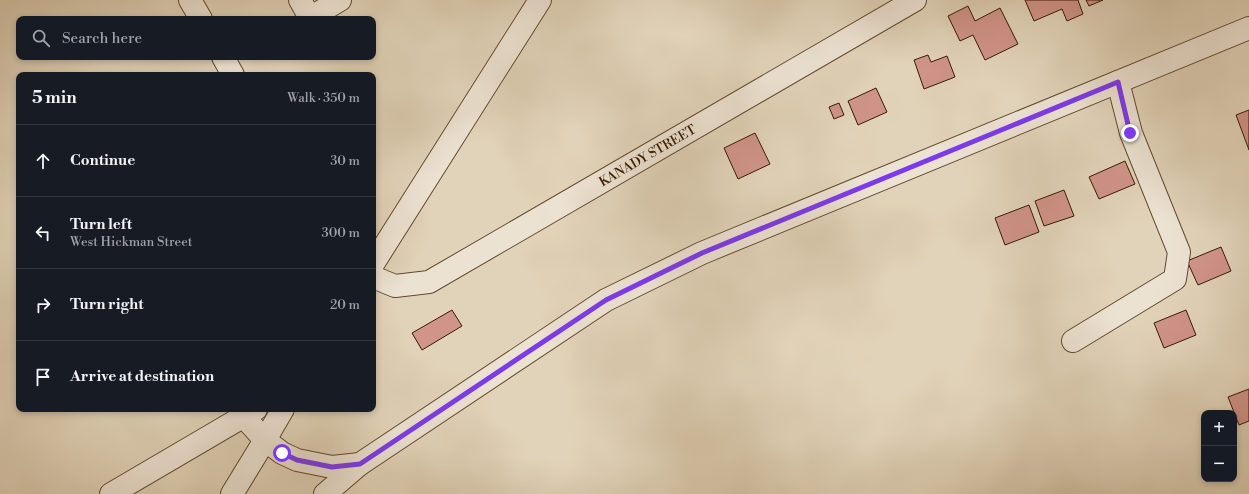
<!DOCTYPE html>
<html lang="en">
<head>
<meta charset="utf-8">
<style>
	:root { --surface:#171b24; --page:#242831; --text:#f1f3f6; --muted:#9ea1a6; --line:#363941 }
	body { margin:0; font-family:"Libre Bodoni",serif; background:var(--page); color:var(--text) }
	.controls { position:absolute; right:12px; bottom:12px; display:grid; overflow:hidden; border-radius:8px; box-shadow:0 2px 6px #0003 }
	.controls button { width:36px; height:36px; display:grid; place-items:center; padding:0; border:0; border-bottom:1px solid var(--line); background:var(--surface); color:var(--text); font:20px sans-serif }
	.stop { position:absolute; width:12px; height:12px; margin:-9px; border:3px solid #7c3aed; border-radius:50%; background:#fff }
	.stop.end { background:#7c3aed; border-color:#fff; box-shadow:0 1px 4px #0008 }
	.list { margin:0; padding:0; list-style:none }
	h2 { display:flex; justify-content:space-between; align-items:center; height:52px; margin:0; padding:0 16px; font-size:17px }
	h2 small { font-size:13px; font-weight:400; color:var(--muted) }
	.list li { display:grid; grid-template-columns:26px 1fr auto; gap:12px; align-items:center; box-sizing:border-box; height:72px; padding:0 16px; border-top:1px solid var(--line) }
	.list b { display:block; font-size:15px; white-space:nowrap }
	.list p { margin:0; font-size:13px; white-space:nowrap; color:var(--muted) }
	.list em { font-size:13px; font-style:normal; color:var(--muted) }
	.icon { flex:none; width:22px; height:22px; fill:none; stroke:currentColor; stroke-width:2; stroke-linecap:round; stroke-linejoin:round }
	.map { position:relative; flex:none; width:1249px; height:494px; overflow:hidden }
	.search { position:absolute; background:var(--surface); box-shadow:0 2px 6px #0003; left:16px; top:16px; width:360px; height:44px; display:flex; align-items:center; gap:10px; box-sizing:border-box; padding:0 14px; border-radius:8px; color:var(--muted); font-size:15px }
	.panel { position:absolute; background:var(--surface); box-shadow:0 2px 6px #0003; left:16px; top:72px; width:360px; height:340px; border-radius:8px }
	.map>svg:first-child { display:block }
</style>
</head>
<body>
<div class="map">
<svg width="1249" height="494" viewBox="0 0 1249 494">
	<rect width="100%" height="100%" fill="#e1d3b9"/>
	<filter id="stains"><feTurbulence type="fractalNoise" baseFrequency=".005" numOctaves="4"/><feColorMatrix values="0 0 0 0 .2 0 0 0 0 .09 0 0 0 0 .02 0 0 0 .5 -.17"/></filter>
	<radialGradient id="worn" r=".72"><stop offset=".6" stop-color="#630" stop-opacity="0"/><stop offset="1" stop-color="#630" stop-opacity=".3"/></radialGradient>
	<g fill="#d09489" stroke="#371b01">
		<path d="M1025 0H1078L1083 14 1067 21 1062 9 1034 21Z"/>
		<path d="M1086 0H1103L1089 6Z"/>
		<path d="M968 6 975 21 1000 8 1018 44 985 60 973 35 960 41 948 16Z"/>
		<path d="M928 55 931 62 947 56 955 77 924 89 914 60Z"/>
		<path d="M876 88 887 112 858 125 848 101Z"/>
		<path d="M839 103 844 115 834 119 829 107Z"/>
		<path d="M1249 110V150L1236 115Z"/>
		<path d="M755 133 770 164 738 179 724 148Z"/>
		<path d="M1125 161 1135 184 1099 199 1089 177Z"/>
		<path d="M1064 190 1074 216 1044 226 1035 201Z"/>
		<path d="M1029 205 1039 232 1005 245 995 218Z"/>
		<path d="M1221 247 1231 271 1198 285 1187 261Z"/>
		<path d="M452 310 462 326 422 350 412 333Z"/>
		<path d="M1186 310 1196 335 1164 348 1154 323Z"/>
		<path d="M1249 389V421L1239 425 1228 397Z"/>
	</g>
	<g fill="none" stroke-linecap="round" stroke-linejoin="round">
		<defs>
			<g id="minor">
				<path d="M190 0 201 19"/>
				<path d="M300 0 310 18"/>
				<path d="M308 19 340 0"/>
				<path d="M223 57 233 75"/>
				<path d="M373 264 540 0"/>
				<path d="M373 277 395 286 429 282 915 0"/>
				<path d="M1073 341 1175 279 1179 252 1131 133 1118 82"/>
				<path d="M243 416 265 440 282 453 297 460 332 467 360 464"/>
				<path d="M111 494 256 409"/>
				<path d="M232 494 265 440 283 409"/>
				<path d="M325 494 360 464 606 300 702 253 1249 28"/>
			</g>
		</defs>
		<use href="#minor" stroke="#62492f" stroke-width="24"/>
		<use href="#minor" stroke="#ece2d2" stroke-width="22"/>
	</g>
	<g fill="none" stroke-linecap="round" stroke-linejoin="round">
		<path stroke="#7c3aed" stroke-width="5" d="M282 453 297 460 332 467 360 464 606 300 702 253 1118 82 1130 133"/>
	</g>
	<g text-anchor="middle" stroke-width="4" stroke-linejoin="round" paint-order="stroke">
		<g font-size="13" fill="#371b01" stroke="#ece2d2">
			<text transform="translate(647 155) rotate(-30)" y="5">KANADY STREET</text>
		</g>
	</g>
	<rect width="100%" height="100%" filter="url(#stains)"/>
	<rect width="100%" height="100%" fill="url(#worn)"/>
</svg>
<div class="controls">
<button>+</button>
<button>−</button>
</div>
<div class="stop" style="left:282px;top:453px"></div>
<div class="stop end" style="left:1130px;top:133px"></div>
<div class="search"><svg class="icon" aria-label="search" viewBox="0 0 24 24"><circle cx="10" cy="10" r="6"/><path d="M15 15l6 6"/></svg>Search here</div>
<section class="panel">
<h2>5 min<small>Walk · 350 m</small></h2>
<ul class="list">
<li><svg class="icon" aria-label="ahead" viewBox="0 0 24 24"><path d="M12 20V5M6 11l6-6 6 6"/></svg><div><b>Continue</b></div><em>30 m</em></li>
<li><svg class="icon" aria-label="left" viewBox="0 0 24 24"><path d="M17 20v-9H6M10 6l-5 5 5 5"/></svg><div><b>Turn left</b><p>West Hickman Street</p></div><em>300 m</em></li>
<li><svg class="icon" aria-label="right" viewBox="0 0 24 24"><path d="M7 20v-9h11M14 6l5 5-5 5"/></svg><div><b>Turn right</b></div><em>20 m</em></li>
<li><svg class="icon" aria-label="arrive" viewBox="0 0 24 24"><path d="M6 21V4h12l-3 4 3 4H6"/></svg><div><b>Arrive at destination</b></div></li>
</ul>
</section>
</div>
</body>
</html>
